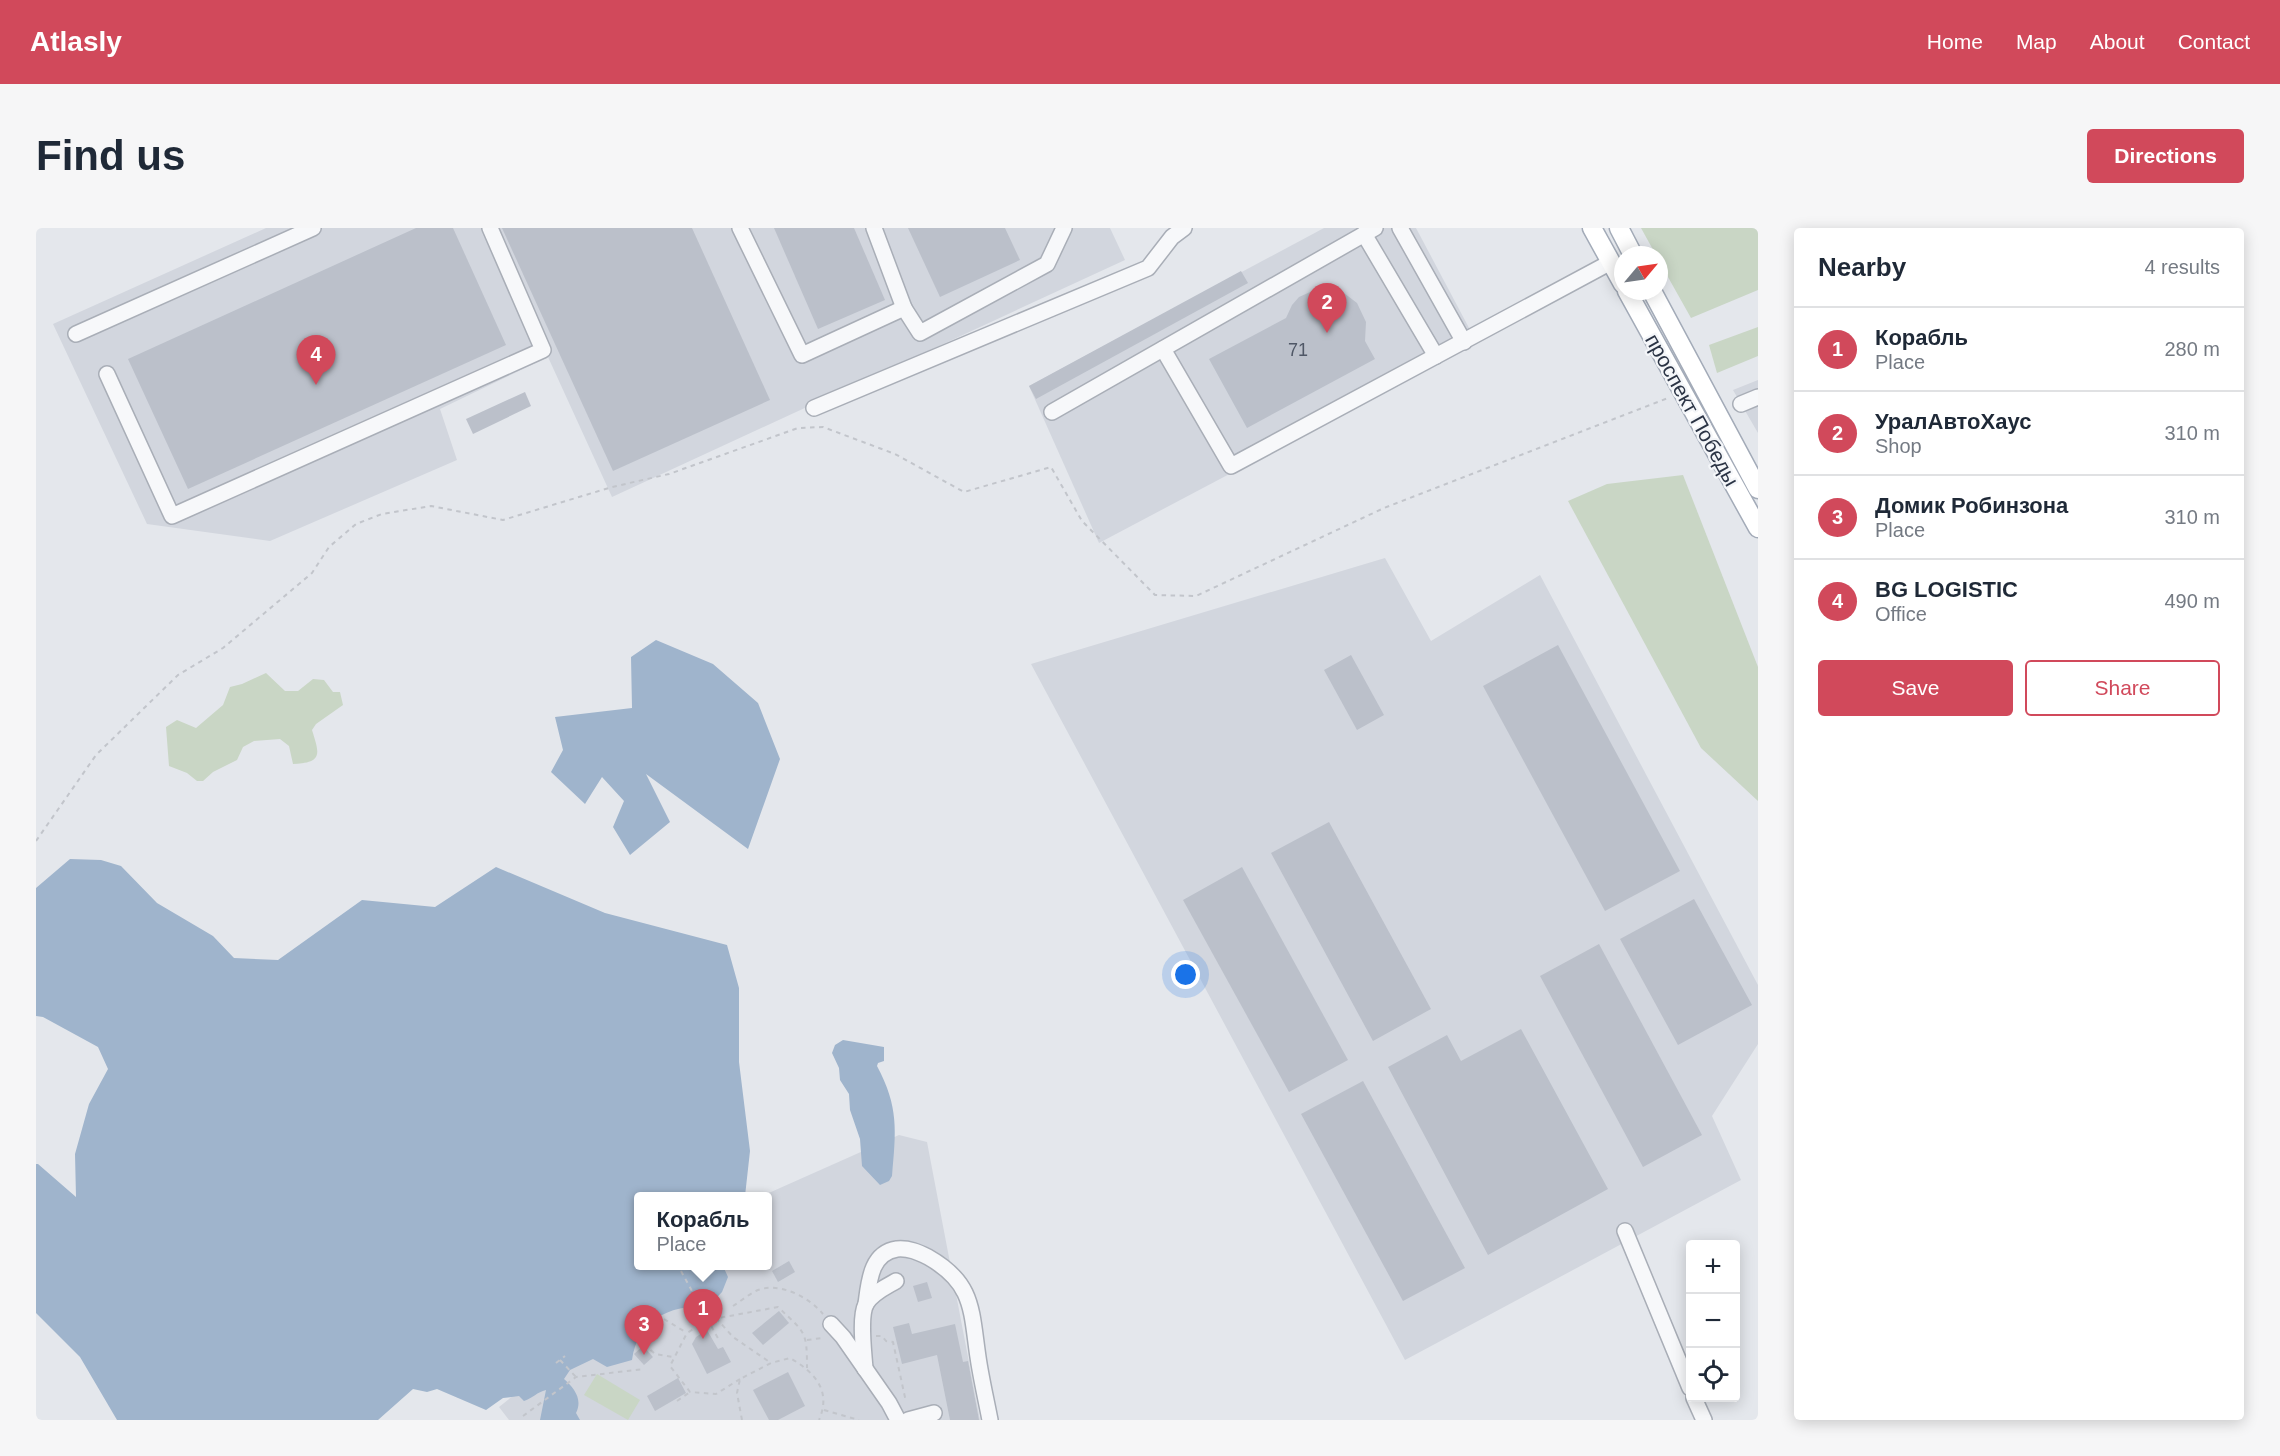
<!DOCTYPE html>
<html lang="en">
<head>
<meta charset="utf-8">
<style>
	:root { --surface:#fff; --page:#f6f6f7; --text:#1f2937; --muted:#747a83; --line:#e0e1e3; --accent:#d1495b }
	body { margin:0; font-family:Helvetica,sans-serif; background:var(--page); color:var(--text) }
	.controls { position:absolute; right:18px; bottom:18px; display:grid; overflow:hidden; border-radius:6px; box-shadow:0 3px 15px #0003 }
	.controls button { width:54px; height:54px; display:grid; place-items:center; padding:0; border:0; border-bottom:2px solid var(--line); background:var(--surface); color:var(--text); font:30px sans-serif }
	.compass { position:absolute; left:1578px; top:18px; width:54px; height:54px; border-radius:50%; background:var(--surface); box-shadow:0 3px 15px #0003; rotate:61deg }
	.you { position:absolute; left:1150px; top:747px; width:21px; height:21px; margin:-15px; border:4px solid #fff; border-radius:50%; background:#1a73e8; box-shadow:0 0 0 9px #1a73e833 }
	.badge { display:grid; place-items:center; width:39px; height:39px; border-radius:50%; background:var(--accent); color:#fff; font-size:20px; font-weight:700 }
	.pin { position:absolute; translate:-50% -50px; filter:drop-shadow(0 2px 3px #0008) }
	.pin::after { content:''; position:absolute; top:32px; width:21px; height:18px; background:inherit; clip-path:polygon(0 0,100% 0,50% 100%) }
	.popup { position:absolute; left:598px; top:964px; width:138px; height:78px; box-sizing:border-box; display:grid; place-content:center; border-radius:6px; background:var(--surface); filter:drop-shadow(0 2px 4px #0005); font-size:20px; white-space:nowrap; color:var(--muted) }
	.popup b { font-size:22px; color:var(--text) }
	.popup::after { content:''; position:absolute; left:50%; top:100%; margin-left:-12px; border:12px solid transparent; border-top-color:var(--surface) }
	.list { margin:0; padding:0; list-style:none }
	h2 { display:flex; justify-content:space-between; align-items:center; height:78px; margin:0; padding:0 24px; font-size:26px }
	h2 small { font-size:20px; font-weight:400; color:var(--muted) }
	.list li { display:grid; grid-template-columns:39px 1fr auto; gap:18px; align-items:center; box-sizing:border-box; height:84px; padding:0 24px; border-top:2px solid var(--line) }
	.list b { display:block; font-size:22px; white-space:nowrap }
	.list p { margin:0; font-size:20px; white-space:nowrap; color:var(--muted) }
	.list em { font-size:20px; font-style:normal; color:var(--muted) }
	.actions { display:flex; gap:12px; padding:18px 24px }
	.actions a { flex:1; padding:14px 0; border:2px solid var(--accent); border-radius:6px; text-align:center; font-size:21px; color:var(--accent) }
	.actions .main { background:var(--accent); color:#fff }
	.icon { flex:none; width:33px; height:33px; fill:none; stroke:currentColor; stroke-width:2; stroke-linecap:round; stroke-linejoin:round }
	.map { position:relative; flex:none; width:1722px; height:1192px; overflow:hidden; border-radius:6px }
	header { display:flex; align-items:center; gap:36px; box-sizing:border-box; height:84px; padding:0 30px; background:var(--accent); color:#fff }
	header strong { font-size:28px }
	nav { display:flex; gap:33px; margin-inline-start:auto; font-size:21px }
	.intro { display:flex; align-items:center; justify-content:space-between; box-sizing:border-box; height:144px; padding:0 36px }
	h1 { margin:0; font-size:42px }
	.button { padding:15px 27px; border-radius:6px; background:var(--accent); color:#fff; font-size:21px; font-weight:700 }
	main { display:flex; gap:36px; padding:0 36px }
	aside { flex:1; background:var(--surface); border-radius:6px; box-shadow:0 3px 15px #0003 }
	.map>svg:first-child { display:block }
</style>
</head>
<body>
<header>
<strong>Atlasly</strong>
<nav><a>Home</a><a>Map</a><a>About</a><a>Contact</a></nav>
</header>
<div class="intro"><h1>Find us</h1><a class="button">Directions</a></div>
<main>
<div class="map">
<svg width="1722" height="1192" viewBox="0 0 1722 1192">
	<rect width="100%" height="100%" fill="#e4e7ec"/>
	<g fill="#d2d6de">
		<path d="M230 0H1074L1089 32 576 269 512 129 404 181 421 232 234 313 111 296 17 96Z"/>
		<path d="M1288 0H1380L1441 115 1063 315 993 158Z"/>
		<path d="M1722 152V205L1697 162Z"/>
		<path d="M1349 330 1395 413 1504 347 1722 757V816L1676 888 1705 952 1369 1132 995 436Z"/>
		<path d="M863 907 891 914 944 1192H473L463 1179 640 1038H732V968H726Z"/>
	</g>
	<g fill="#c9d6c5">
		<path d="M1605 0H1722V62L1655 90 1623 33V27H1620Z"/>
		<path d="M1722 99V128L1681 145 1673 117Z"/>
		<path d="M1647 247 1722 439V573L1665 520 1532 273 1571 256Z"/>
		<path d="M230 445 249 463H262L277 451 288 452 297 464H304L307 477 280 496 276 502C283 525 288 535 257 536L253 518 244 511 218 513 207 519 201 532 177 544 167 553H161L151 545 133 538 130 499 141 492 160 500 187 477 194 459 206 456Z"/>
		<path d="M561 1146 604 1172 592 1192 548 1167Z"/>
	</g>
	<g fill="#9fb4cc">
		<path d="M620 412 677 436 722 475 744 531 712 621 610 546 634 594 594 627 577 599 588 573 566 549 549 576 515 544 527 522 519 489 596 480 595 429Z"/>
		<path d="M34 631 65 632 85 638 121 675 177 708 198 730 242 732 326 672 399 679 460 639 569 685 691 717 703 760V834L714 923 709 968H602V1038H687L692 1049 686 1064 673 1078C635 1077 602 1090 596 1132L571 1139 557 1131 534 1142 528 1151C538 1160 547 1171 540 1185L544 1192H504L510 1162C501 1164 497 1170 488 1173L483 1168 467 1170 450 1182 401 1161 391 1164 377 1161 342 1192H81L44 1129 0 1085V936H2L40 969 39 926 53 876 72 841 62 819 7 789 0 788V660Z"/>
		<path d="M807 812 848 819V833L842 835 841 838C863 879 860 903 856 948L853 953 844 957 826 938 824 911 814 882 813 866 804 852 803 840 796 825 799 817Z"/>
	</g>
	<g fill="#bbc0ca">
		<path d="M380 0H417L470 117 152 261 92 131Z"/>
		<path d="M466 0H656L734 172 577 243Z"/>
		<path d="M738 0H818L849 72 782 101Z"/>
		<path d="M872 0H969L984 32 904 69Z"/>
		<path d="M1205 43 1212 55 1000 171 993 158Z"/>
		<path d="M1283 60 1304 62 1321 75 1330 94 1329 113 1339 131 1211 200 1173 131 1250 90 1256 77 1263 69Z"/>
		<path d="M489 164 495 178 437 206 430 191Z"/>
		<path d="M1522 417 1644 643 1569 683 1447 458Z"/>
		<path d="M1315 427 1348 487 1321 502 1288 442Z"/>
		<path d="M1293 594 1395 781 1337 813 1235 625Z"/>
		<path d="M1206 639 1312 832 1253 864 1147 672Z"/>
		<path d="M1658 671 1716 777 1642 817 1584 711Z"/>
		<path d="M1563 716 1666 907 1607 939 1504 748Z"/>
		<path d="M1485 801 1572 961 1452 1027 1352 839 1411 807 1425 833Z"/>
		<path d="M1327 853 1429 1040 1367 1073 1265 886Z"/>
		<path d="M753 1033 759 1044 742 1054 736 1043Z"/>
		<path d="M891 1054 896 1070 882 1074 877 1058Z"/>
		<path d="M743 1083 753 1095 727 1117 716 1105Z"/>
		<path d="M873 1095 876 1106 919 1096 927 1134 932 1133 943 1192H914L901 1127 866 1136 857 1099Z"/>
		<path d="M671 1102 682 1121 687 1119 695 1134 671 1146 656 1116 660 1109Z"/>
		<path d="M607 1118 617 1129 608 1137 598 1126Z"/>
		<path d="M752 1144 769 1178 742 1192H733L717 1162Z"/>
		<path d="M642 1150 650 1165 619 1183 611 1168Z"/>
	</g>
	<g fill="none" stroke-linecap="round" stroke-linejoin="round">
		<defs>
			<g id="minor">
				<path d="M704 0 766 127 868 80 884 105 1011 36 1028 0"/>
				<path d="M838 0 868 80"/>
				<path d="M1364 0 1428 114"/>
				<path d="M1328 6 1400 128"/>
				<path d="M40 106 277 0"/>
				<path d="M1127 121 1195 238 1575 34"/>
				<path d="M71 146 136 288 507 122 454 0"/>
				<path d="M1705 176 1722 169"/>
				<path d="M778 180 1112 40 1136 9 1148 0"/>
				<path d="M1016 184 1339 0"/>
				<path d="M1589 1003 1654 1160"/>
				<path d="M830 1076C833 1055 834 1025 861 1021 873 1020 882 1024 892 1029 938 1055 935 1082 942 1129 945 1150 950 1171 954 1192"/>
				<path d="M795 1096 807 1109 853 1175 862 1192"/>
				<path d="M829 1141C828 1125 823 1089 830 1076 836 1065 850 1059 860 1053"/>
				<path d="M1658 1170 1668 1192"/>
				<path d="M872 1192 898 1185"/>
			</g>
			<g id="major">
				<path d="M1556 0 1587 56"/>
				<path d="M1583 0 1597 27"/>
				<path d="M1591 63 1722 300"/>
				<path d="M1616 63 1722 261"/>
			</g>
		</defs>
		<use href="#minor" stroke="#a9aeb7" stroke-width="18"/>
		<use href="#major" stroke="#a3abb8" stroke-width="21"/>
		<g stroke="#c2c5cb" stroke-width="2" stroke-dasharray="4.5 4.5" stroke-linecap="butt">
			<path d="M0 613 60 527 142 447 187 420 276 345 293 319 320 296 346 286 395 278 467 292 576 259 633 246 762 200 787 199 859 226 928 264 1015 239 1046 293 1119 367 1160 368 1348 280 1632 170"/>
			<path d="M645 1043 684 1114"/>
			<path d="M697 1078C705 1073 713 1066 722 1062 744 1054 773 1069 787 1086"/>
			<path d="M680 1090 697 1109 735 1135"/>
			<path d="M628 1091 651 1105"/>
			<path d="M840 1108H846L850 1113 857 1114 870 1174"/>
			<path d="M771 1112 786 1110"/>
			<path d="M608 1116 619 1126 637 1129"/>
			<path d="M524 1132 540 1149"/>
			<path d="M520 1135 529 1128"/>
			<path d="M704 1151 680 1166 654 1164 634 1138 651 1105 672 1092 742 1079C769 1105 771 1102 771 1140"/>
			<path d="M641 1173 654 1164"/>
			<path d="M788 1182 823 1192"/>
			<path d="M487 1188 540 1149 608 1141"/>
			<path d="M706 1192 701 1165 704 1151 735 1135 754 1130C778 1144 796 1162 783 1192"/>
		</g>
		<use href="#minor" stroke="#f7f8fa" stroke-width="15"/>
		<use href="#major" stroke="#fff" stroke-width="18"/>
	</g>
	<g text-anchor="middle" stroke-width="4.5" stroke-linejoin="round" paint-order="stroke">
		<g font-size="18" fill="#4f5766">
			<text x="1262" y="128">71</text>
		</g>
		<g font-size="21" fill="#2b3445" stroke="#f4f6f9">
			<text transform="translate(1656 182) rotate(61)" y="7">проспект Победы</text>
		</g>
	</g>
</svg>
<div class="controls">
<button>+</button>
<button>−</button>
<button><svg class="icon" aria-label="locate" viewBox="0 0 24 24"><circle cx="12" cy="12" r="6"/><path d="M12 2v4M12 18v4M2 12h4M18 12h4"/></svg></button>
</div>
<svg class="compass" viewBox="-18 -18 36 36"><path d="M0-13l5 13h-10z" fill="#e53935"/><path d="M0 13l5-13h-10z" fill="#747a83"/></svg>
<div class="you"></div>
<div class="pin badge" style="left:667px;top:1111px">1</div>
<div class="popup"><b>Корабль</b>Place</div>
<div class="pin badge" style="left:1291px;top:105px">2</div>
<div class="pin badge" style="left:608px;top:1127px">3</div>
<div class="pin badge" style="left:280px;top:157px">4</div>
</div>
<aside>
<h2>Nearby<small>4 results</small></h2>
<ul class="list">
<li><span class="badge">1</span><div><b>Корабль</b><p>Place</p></div><em>280 m</em></li>
<li><span class="badge">2</span><div><b>УралАвтоХаус</b><p>Shop</p></div><em>310 m</em></li>
<li><span class="badge">3</span><div><b>Домик Робинзона</b><p>Place</p></div><em>310 m</em></li>
<li><span class="badge">4</span><div><b>BG LOGISTIC</b><p>Office</p></div><em>490 m</em></li>
</ul>
<div class="actions"><a class="main">Save</a><a>Share</a></div>
</aside>
</main>
</body>
</html>
